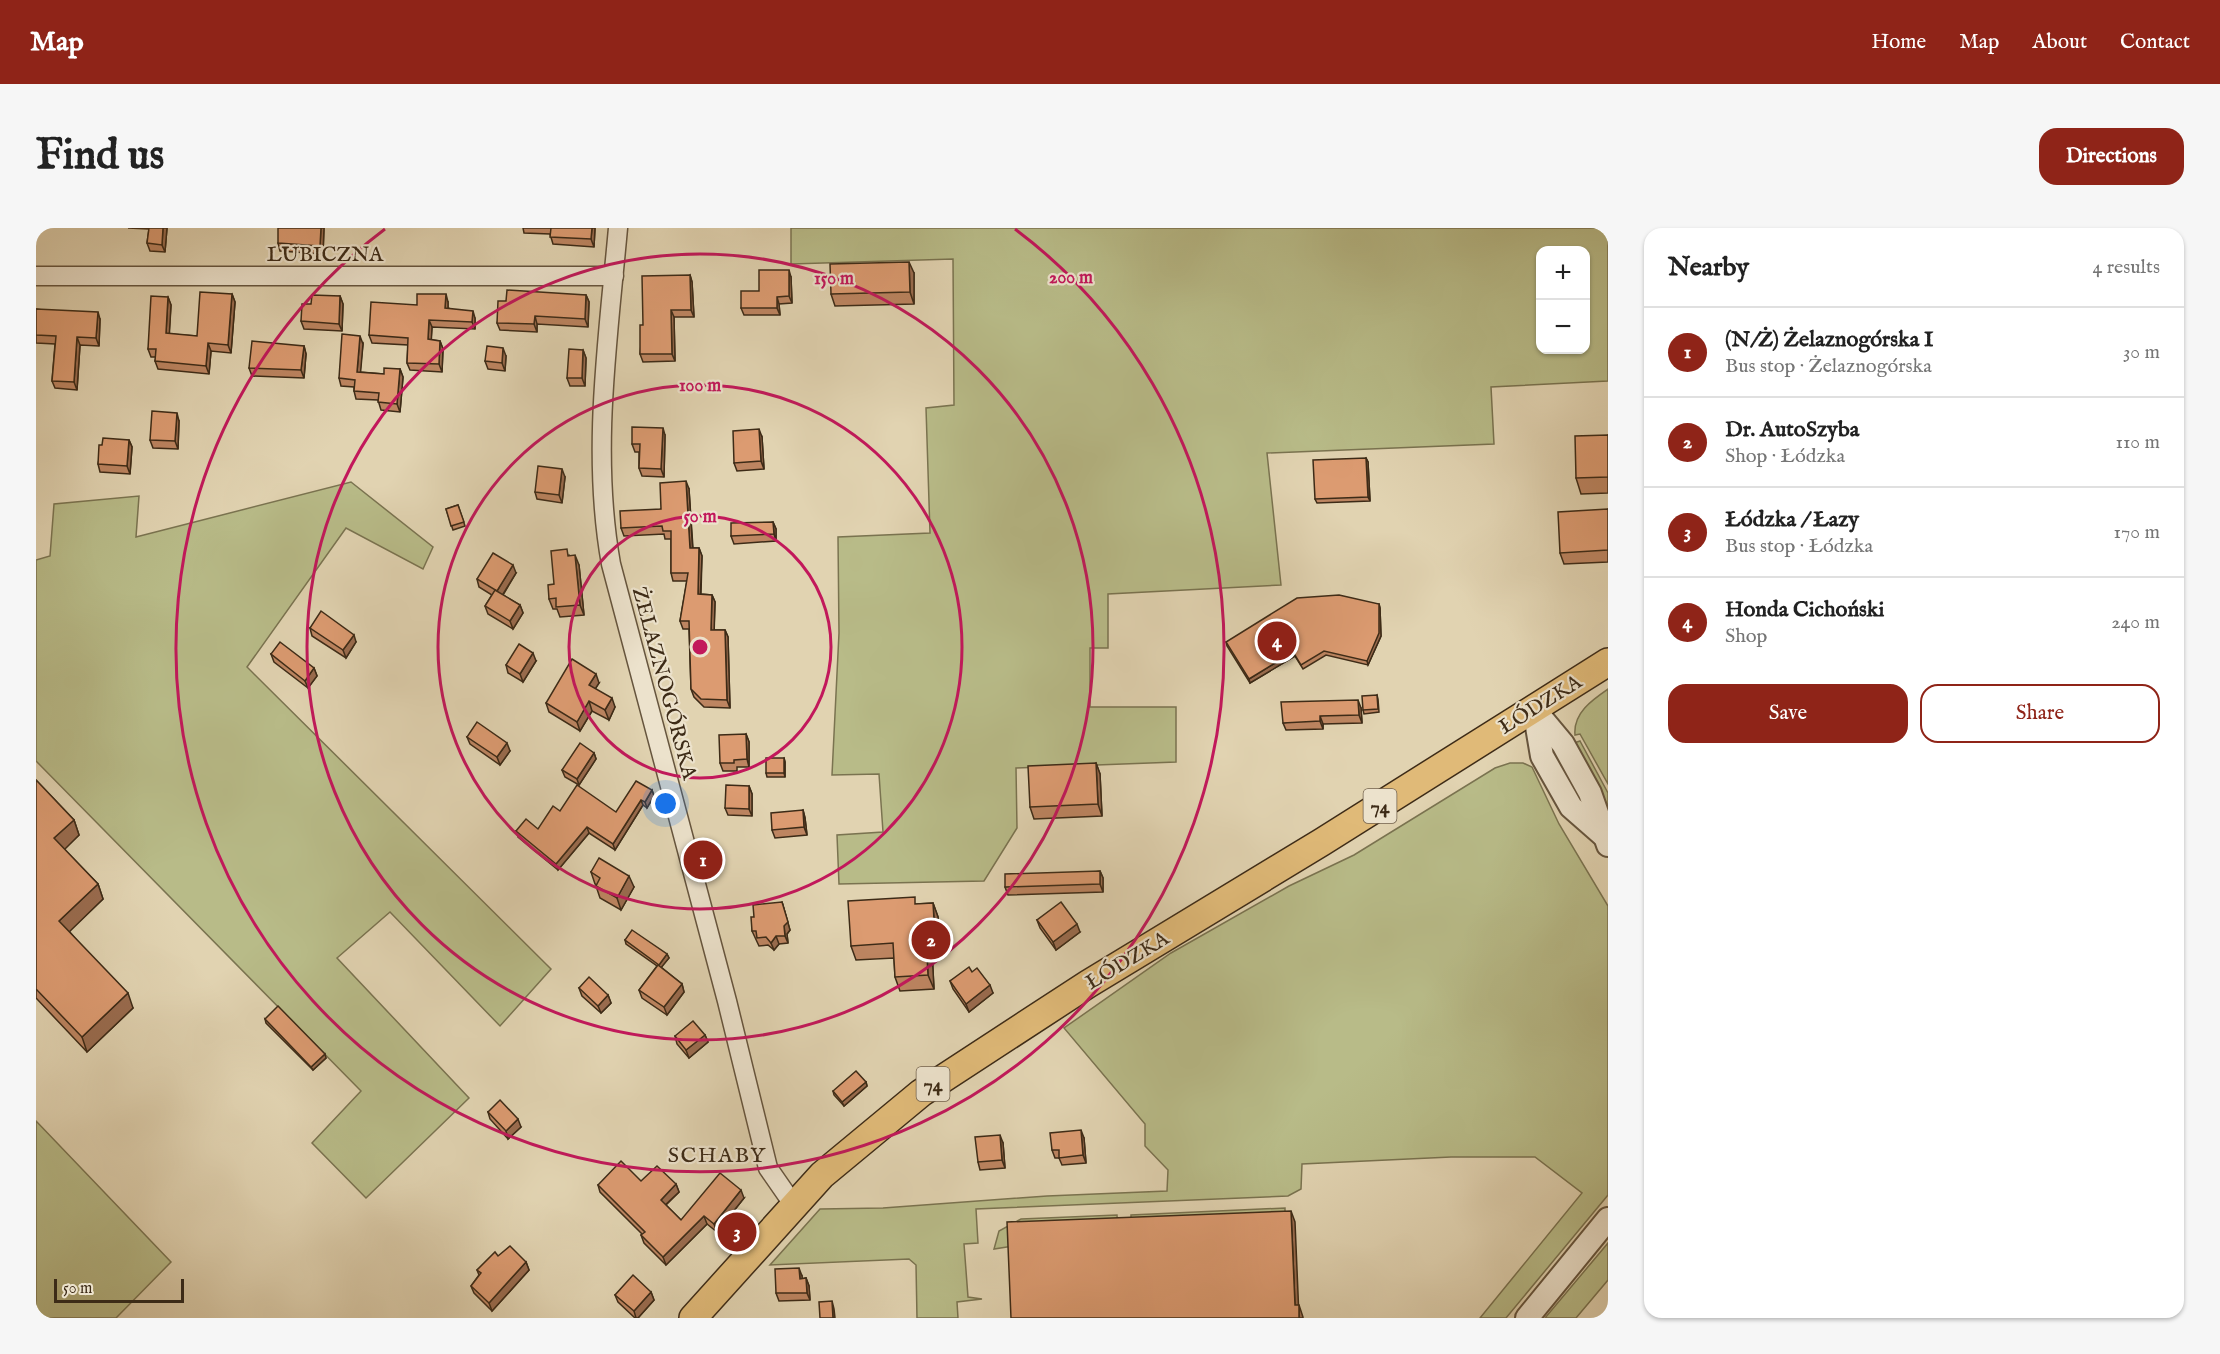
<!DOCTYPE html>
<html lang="en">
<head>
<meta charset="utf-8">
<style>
	:root { --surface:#fff; --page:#f6f6f6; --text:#222; --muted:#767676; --line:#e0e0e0; --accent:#8f2418 }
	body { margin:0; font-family:"IM FELL English",serif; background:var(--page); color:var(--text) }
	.controls { position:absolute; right:18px; top:18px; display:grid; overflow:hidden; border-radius:12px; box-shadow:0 2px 4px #0004 }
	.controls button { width:54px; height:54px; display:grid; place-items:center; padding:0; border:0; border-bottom:2px solid var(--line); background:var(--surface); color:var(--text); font:30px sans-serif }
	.scale { position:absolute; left:18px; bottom:15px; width:130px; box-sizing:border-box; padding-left:6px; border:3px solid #3d2b17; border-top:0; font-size:16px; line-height:21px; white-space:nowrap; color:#3d2b17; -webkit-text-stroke:4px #ece2cc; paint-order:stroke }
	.you { position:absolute; left:630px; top:576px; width:21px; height:21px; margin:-15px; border:4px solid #fff; border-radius:50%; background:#1a73e8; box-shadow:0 0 0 9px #1a73e833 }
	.badge { display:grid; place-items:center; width:39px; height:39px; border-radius:50%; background:var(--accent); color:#fff; font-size:20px; font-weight:700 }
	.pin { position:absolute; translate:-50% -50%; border:3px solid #fff; box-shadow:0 2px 6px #0006 }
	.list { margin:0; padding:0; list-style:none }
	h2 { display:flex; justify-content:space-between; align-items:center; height:78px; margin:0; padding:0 24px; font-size:26px }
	h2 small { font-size:20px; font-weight:400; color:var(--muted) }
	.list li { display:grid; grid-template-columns:39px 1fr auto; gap:18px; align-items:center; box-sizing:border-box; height:90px; padding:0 24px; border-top:2px solid var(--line) }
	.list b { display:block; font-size:22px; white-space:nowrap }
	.list p { margin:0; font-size:20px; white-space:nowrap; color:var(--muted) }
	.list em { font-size:20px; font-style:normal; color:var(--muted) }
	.actions { display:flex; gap:12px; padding:18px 24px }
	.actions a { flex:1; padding:14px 0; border:2px solid var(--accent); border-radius:18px; text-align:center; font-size:21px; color:var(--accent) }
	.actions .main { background:var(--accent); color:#fff }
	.map { position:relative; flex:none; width:1572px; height:1090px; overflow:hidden; border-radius:18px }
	header { display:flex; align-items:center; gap:36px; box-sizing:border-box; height:84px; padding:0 30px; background:var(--accent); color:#fff }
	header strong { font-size:28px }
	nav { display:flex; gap:33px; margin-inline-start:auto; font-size:21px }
	.intro { display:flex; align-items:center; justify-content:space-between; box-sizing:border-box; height:144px; padding:0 36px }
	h1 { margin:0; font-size:42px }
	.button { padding:15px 27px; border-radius:18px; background:var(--accent); color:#fff; font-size:21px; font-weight:700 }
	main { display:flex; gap:36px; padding:0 36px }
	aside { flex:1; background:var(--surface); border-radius:18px; box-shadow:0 2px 4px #0004 }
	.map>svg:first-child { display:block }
</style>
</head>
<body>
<header>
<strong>Map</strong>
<nav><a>Home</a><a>Map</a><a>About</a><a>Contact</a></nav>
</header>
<div class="intro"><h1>Find us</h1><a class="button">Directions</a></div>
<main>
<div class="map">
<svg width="1572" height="1090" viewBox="0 0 1572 1090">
	<rect width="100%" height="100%" fill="#e1d3b1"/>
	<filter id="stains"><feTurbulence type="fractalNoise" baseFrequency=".00333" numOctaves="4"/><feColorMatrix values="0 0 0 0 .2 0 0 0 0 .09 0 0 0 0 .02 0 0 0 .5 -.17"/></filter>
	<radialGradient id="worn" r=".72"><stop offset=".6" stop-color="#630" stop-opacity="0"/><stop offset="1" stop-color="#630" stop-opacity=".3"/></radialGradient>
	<g fill="#b8bb88" stroke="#7a7350" stroke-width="1.5" fill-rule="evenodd">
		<path d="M755 0H1572V153L1455 159 1458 216 1231 225 1245 357 1072 366V420H1054V479H1140V534L980 540 981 600 948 653 803 656 801 607 847 604 843 546 796 547 803 405 802 309 894 305 890 180 918 177 917 31 755 36ZM1504 22H1550V122H1504Z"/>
		<path d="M315 254 397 319 387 341 310 300 211 439 515 741 464 798 354 684 301 730 433 870 330 970 276 915 325 863 0 533V332L14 328 18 276 103 268 100 309Z"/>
		<path d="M1572 461V556L1544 506 1539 507C1537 485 1556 472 1572 461Z"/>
		<path d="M1544 513 1572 565V578L1539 521 1538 515Z"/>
		<path d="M1474 535H1487L1496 539 1523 596 1572 678V967L1470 1090H1444L1546 965 1499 929H1415L1266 936 1265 961 1252 968 940 981 942 1015 928 1016 932 1069 946 1071 921 1074 922 1090H881L880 1037 873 1031 734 1037 784 981 847 980 1011 968 1131 963 1132 942 1109 918V896L1028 800 1135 725 1253 658 1318 627 1459 540Z"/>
		<path d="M0 893 135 1034 80 1090H0Z"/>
		<path d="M1249 980V989L1095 995V987Z"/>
		<path d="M1081 987 1082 1002 958 1021 963 1003 985 991Z"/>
		<path d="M1572 1015V1052L1540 1090H1509Z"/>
	</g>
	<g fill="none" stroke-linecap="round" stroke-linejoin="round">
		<defs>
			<g id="minor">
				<path d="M582 0C572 112 555 225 575 336L691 773 732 940 757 976"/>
				<path d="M0 48H578"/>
			</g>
			<g id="tertiary">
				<path d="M1497 480 1527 516 1554 565 1572 617"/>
				<path d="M1498 481 1506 528 1535 579 1567 607"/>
				<path d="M1491 1090 1572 991"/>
			</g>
			<path id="primary" d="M657 1090 786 947 885 865 1052 756 1286 614 1572 434"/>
		</defs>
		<use href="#minor" stroke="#66553e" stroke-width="21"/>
		<use href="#tertiary" stroke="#66553e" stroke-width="26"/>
		<use href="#primary" stroke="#3d2b17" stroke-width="30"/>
		<use href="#minor" stroke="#ece2cc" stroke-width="18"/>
		<use href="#tertiary" stroke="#ece2cc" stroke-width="22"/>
		<use href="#primary" stroke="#e0ba78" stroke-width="27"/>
	</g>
	<g fill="#bd8561" stroke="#3d2b17" stroke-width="1.5">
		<path d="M92 0H131L129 24 114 23 111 15 113 1Z"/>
		<path d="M288 0 287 26 244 23 242 15Z"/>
		<path d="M487 0H559L558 19 517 16 514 6 488 5Z"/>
		<path d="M878 45V76L799 78 795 66Z"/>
		<path d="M654 47 656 54 658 89H638L639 133 607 134 604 126 607 97Z"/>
		<path d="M755 49 756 75 743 76 744 87H708L705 80 723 63Z"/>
		<path d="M196 66 199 74 195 125 175 123 173 146 122 141 119 133 120 129H115L112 121 132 69 135 77 133 106 161 108Z"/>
		<path d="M550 67 553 74 552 99 501 96V104L464 102 461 95 470 73Z"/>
		<path d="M304 68 307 76 306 103 268 101 265 93 275 76Z"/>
		<path d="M412 74V80L439 90V101L396 99 395 112 404 113 407 121 406 144 374 142 371 135 372 117 336 115 333 107Z"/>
		<path d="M0 81 64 91 63 118 44 117 41 162 19 160 16 153 19 116 0 115Z"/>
		<path d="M327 116 324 144 348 146 364 141 367 149 364 184 345 182 342 172 320 171 318 163V159L305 158 303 150Z"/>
		<path d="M268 118 270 126 268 150 216 148 213 140Z"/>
		<path d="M547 122 550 130 549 158H534L531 150Z"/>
		<path d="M470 128 469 143 452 141 449 133Z"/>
		<path d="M143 193 142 221 117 220 114 212Z"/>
		<path d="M629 207 628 249 606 248 603 240V224H599L596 216Z"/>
		<path d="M1572 207V265L1545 266 1540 250Z"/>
		<path d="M726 209 728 241 701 243 698 235Z"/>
		<path d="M93 212 96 219 94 246 64 244 62 236 66 217Z"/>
		<path d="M1330 230 1332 234 1334 273 1281 275 1279 271Z"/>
		<path d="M529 249 526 275 501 271 499 264Z"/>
		<path d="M653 261 657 320H663L666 328 665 366 676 367 679 374 678 402H689L692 409 694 480 668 479 658 469 655 461 653 401H647L644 393 651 353H637L635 345V311H629L628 306 588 308 585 300 625 281Z"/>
		<path d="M422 277 429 298 417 302 410 281Z"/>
		<path d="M1572 281V334L1528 336 1524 325Z"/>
		<path d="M737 294 740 301V313L698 316 695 308Z"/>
		<path d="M533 327 543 337 548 387 524 389 521 381H517L513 371 518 356Z"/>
		<path d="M480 345 467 367 484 377 487 385 477 401 452 386 449 378 456 367 443 359 441 351Z"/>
		<path d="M1343 376 1344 380 1345 408 1332 437 1290 427 1267 441 1259 428 1214 455 1191 418 1190 414Z"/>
		<path d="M274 400 320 414 310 430 276 408Z"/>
		<path d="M235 426 278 440 281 448 272 460 238 434Z"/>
		<path d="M500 433 487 454 472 445 470 437Z"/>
		<path d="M563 455 559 461 579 479 573 492 556 483 544 503 513 484 510 475Z"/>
		<path d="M1341 467 1342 471 1343 484 1328 486 1327 482Z"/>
		<path d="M1325 480 1326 495 1287 496V501L1250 502 1247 495Z"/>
		<path d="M710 506 713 514V539H701V543H687L684 535Z"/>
		<path d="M431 509 474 523 464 537 434 516Z"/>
		<path d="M558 525 560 531 543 557 529 549 526 542Z"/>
		<path d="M748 530 749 534V549H731L730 545Z"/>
		<path d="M1060 535 1064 546 1066 588 998 591 994 579Z"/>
		<path d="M0 552 38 592 43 607 28 621 62 656 67 671 33 703 97 780 51 824 0 770Z"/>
		<path d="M713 558 716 566V588L692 587 689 580Z"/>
		<path d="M616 562 618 568 611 580 607 577 579 622 553 605 522 642 482 609 480 603 502 601 524 583 580 584Z"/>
		<path d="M767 582 769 590 771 607 739 610 736 602Z"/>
		<path d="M1064 643 1067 650V664L972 667 969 659Z"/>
		<path d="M555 644 598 659 585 682 564 670 560 658 561 657 559 656Z"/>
		<path d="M746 674 754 702 751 706 752 715 743 716 738 722 732 717 723 718 716 703 718 689Z"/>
		<path d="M897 675 902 689 904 723H896L898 761 864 763 859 749 858 730 820 732 815 718 881 676Z"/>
		<path d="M1001 692 1044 704 1020 722 1004 700Z"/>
		<path d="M589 712 631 726 633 730 625 739 646 756 648 764 631 787 606 770 603 762 621 738 590 716Z"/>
		<path d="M936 744 957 765 933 784 917 761 914 753Z"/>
		<path d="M543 760 572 767 575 775 565 785 546 768Z"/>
		<path d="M229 791 290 830 277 842 230 795Z"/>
		<path d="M669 807 672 814 653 830 641 816 639 808Z"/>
		<path d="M830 854 831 858 808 878 798 867 797 863Z"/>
		<path d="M452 884 485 899 472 911 454 891Z"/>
		<path d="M1048 910 1050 935 1026 937 1023 930H1019L1016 922Z"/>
		<path d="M967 915 969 940 944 942 942 934Z"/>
		<path d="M605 953 640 956 643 964 630 977 645 992 708 970 681 1004 671 996 630 1037 608 1015 605 1007 606 1006 564 964 562 957Z"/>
		<path d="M462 1028 490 1034 493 1042 456 1083 438 1065 435 1058 443 1047 441 1042Z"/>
		<path d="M766 1048V1051L770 1050 773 1058 774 1072 743 1073 740 1065Z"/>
		<path d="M615 1064 618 1072 602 1090H599L582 1074 579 1067Z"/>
	</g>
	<g fill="#9a6c4f" stroke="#3d2b17" stroke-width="1.5">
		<path d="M127 0H131L129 24 126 17Z"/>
		<path d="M285 0H288L287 26 284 18Z"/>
		<path d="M556 0H559L558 19 555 11Z"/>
		<path d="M873 34 878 45V76L874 64Z"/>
		<path d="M753 42 755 49 756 75 753 68Z"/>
		<path d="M654 47 656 54 658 89 655 82Z"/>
		<path d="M196 66 199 74 195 125 192 117Z"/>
		<path d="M410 66 412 74V87L409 80Z"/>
		<path d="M550 67 553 74 552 99 549 91Z"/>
		<path d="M304 68 307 76 306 103 303 96Z"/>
		<path d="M132 69 135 77 133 113 130 105Z"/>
		<path d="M741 69 743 76 744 87 741 80Z"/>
		<path d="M635 82 638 89 639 133 636 126Z"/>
		<path d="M437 83 439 90V101L436 94Z"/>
		<path d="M62 84 64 91 63 118 60 110Z"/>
		<path d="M499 88 501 96V104L498 96Z"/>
		<path d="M393 92 396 99 395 119 392 111Z"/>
		<path d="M324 108 327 116 324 151 321 144Z"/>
		<path d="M41 109 44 117 41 162 38 154Z"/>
		<path d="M404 113 407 121 406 144 403 136Z"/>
		<path d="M172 115 175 123 173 146 170 138Z"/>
		<path d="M268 118 270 126 268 150 265 142Z"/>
		<path d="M467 120 470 128 469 143 466 135Z"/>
		<path d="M547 122 550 130 549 158 546 150Z"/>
		<path d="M364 141 367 149 364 184 361 176Z"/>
		<path d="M141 185 143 193 142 221 139 213Z"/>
		<path d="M627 200 629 207 628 249 625 241Z"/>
		<path d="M723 201 726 209 728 241 725 233Z"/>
		<path d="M93 212 96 219 94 246 91 238Z"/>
		<path d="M1330 230 1332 234 1334 273 1332 269Z"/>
		<path d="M526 241 529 249 526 275 523 267Z"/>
		<path d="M650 253 653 261 657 328 654 320Z"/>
		<path d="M737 294 740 301V313L738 306Z"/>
		<path d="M663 320 666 328 664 374 662 366Z"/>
		<path d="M539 327 543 337 548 387 544 377Z"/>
		<path d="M477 337 480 345 464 371 461 363Z"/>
		<path d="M676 367 679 374 678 409 675 402Z"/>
		<path d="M1343 376 1344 380 1345 408 1332 437 1331 433Z"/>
		<path d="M484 377 487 385 477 401 474 393Z"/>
		<path d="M689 402 692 409 694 480 691 472Z"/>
		<path d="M318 407 320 414 310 430 307 422Z"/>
		<path d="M1257 424 1259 428 1214 455 1213 451Z"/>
		<path d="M497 425 500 433 487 454 484 446Z"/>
		<path d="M278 440 281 448 272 460 269 453Z"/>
		<path d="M560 446 563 455 556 466 553 457Z"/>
		<path d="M576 470 579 479 573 492 569 482Z"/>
		<path d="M1322 472 1325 480 1326 495 1323 487Z"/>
		<path d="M553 473 556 483 544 503 541 494Z"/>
		<path d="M1284 488 1287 496V501L1284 493Z"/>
		<path d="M710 506 713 514V539L711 531Z"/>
		<path d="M471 515 474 523 464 537 461 529Z"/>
		<path d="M558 525 560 531 543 557 541 551Z"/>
		<path d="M748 530 749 534V549L748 545Z"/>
		<path d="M1060 535 1064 546 1066 588 1062 576Z"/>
		<path d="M713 558 716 566V588L713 581Z"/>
		<path d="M616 562 618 568 611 580 609 574Z"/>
		<path d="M605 572 607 577 579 622 577 616Z"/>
		<path d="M767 582 769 590 771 607 768 599Z"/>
		<path d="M38 592 43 607 24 626 18 610Z"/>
		<path d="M551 599 553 605 522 642 520 636Z"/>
		<path d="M1064 643 1067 650V664L1064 656Z"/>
		<path d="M593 648 598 659 585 682 581 670Z"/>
		<path d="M62 656 67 671 29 708 23 693Z"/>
		<path d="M746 674 754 702 751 706 752 715 749 708Z"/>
		<path d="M897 675 902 689 904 723 899 708Z"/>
		<path d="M1041 696 1044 704 1020 722 1017 714Z"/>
		<path d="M740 708 743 716 738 722 735 715Z"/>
		<path d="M890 709 896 723 898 761 892 747Z"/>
		<path d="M631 726 633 730 624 741 623 737Z"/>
		<path d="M646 756 648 764 631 787 628 779Z"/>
		<path d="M954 757 957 765 933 784 930 776Z"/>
		<path d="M92 765 97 780 51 824 46 809Z"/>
		<path d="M572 767 575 775 565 785 562 778Z"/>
		<path d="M669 807 672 814 653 830 650 822Z"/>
		<path d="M289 826 290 830 277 842 275 839Z"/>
		<path d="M830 854 831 858 808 878 806 874Z"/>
		<path d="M482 891 485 899 472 911 470 903Z"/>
		<path d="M1045 902 1048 910 1050 935 1047 927Z"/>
		<path d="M964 907 967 915 969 940 966 932Z"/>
		<path d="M640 956 643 964 627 979 625 972Z"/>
		<path d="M705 962 708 970 681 1004 678 996Z"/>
		<path d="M1255 983 1259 994 1263 1089 1259 1077Z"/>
		<path d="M668 988 671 996 630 1037 627 1029Z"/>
		<path d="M490 1034 493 1042 456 1083 453 1075Z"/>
		<path d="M763 1040 766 1048 767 1059 764 1051Z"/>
		<path d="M770 1050 773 1058 774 1072 771 1065Z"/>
		<path d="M615 1064 618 1072 602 1090H600L598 1083Z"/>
		<path d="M796 1073 798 1081 799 1090H797Z"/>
		<path d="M1263 1077 1267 1089V1090H1263Z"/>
	</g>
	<g fill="#dc9b71" stroke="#3d2b17" stroke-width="1.5">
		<path d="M113 0H127L126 17 111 15Z"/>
		<path d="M242 0H285L284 18 242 15Z"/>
		<path d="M515 0H556L555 11 514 9Z"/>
		<path d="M873 34 874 64 795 66 794 36Z"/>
		<path d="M723 42H753V68L741 69V80H705V63H723Z"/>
		<path d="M654 47 655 82H635L636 126H604V97H607L606 48Z"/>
		<path d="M471 62 550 67 549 91 499 88 498 96 461 95 462 73H470Z"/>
		<path d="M164 64 196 66 192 117 172 115 170 138 119 133 120 121H112L115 68 132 69 130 105 161 108Z"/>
		<path d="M381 66H410L409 80 437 83 436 94 393 92 392 111 404 113 403 136 371 135 372 110 333 107 335 74 381 77Z"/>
		<path d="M276 67 304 68 303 96 265 93 266 76H275Z"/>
		<path d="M0 81 62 84 60 110 41 109 38 154 16 153 20 108 0 107Z"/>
		<path d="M306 106 324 108 321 144 348 146V140L364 141 361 176 342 174 343 165 318 163 319 152 303 150Z"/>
		<path d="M216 113 268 118 265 142 213 140Z"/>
		<path d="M451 118 467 120 466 135 449 133Z"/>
		<path d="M533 121 547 122 546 150H531Z"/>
		<path d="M116 183 141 185 139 213 114 212Z"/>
		<path d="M596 199 627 200 625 241 603 240 604 216H596Z"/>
		<path d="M723 201 725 233 698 235 697 203Z"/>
		<path d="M1572 207V249L1540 250 1539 208Z"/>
		<path d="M67 210 93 212 91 238 62 236 63 217H66Z"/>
		<path d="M1330 230 1332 269 1279 271 1277 232Z"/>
		<path d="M502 238 526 241 523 267 499 264Z"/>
		<path d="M650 253 654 320H663L662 366 676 367 675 402H689L691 472 665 471 655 461 653 393H644L652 345H635V303H627L626 298 585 300 584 283 625 281 624 255Z"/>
		<path d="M422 277 428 294 415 298 410 281Z"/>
		<path d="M1572 281V322L1524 325 1522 284Z"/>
		<path d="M737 294 738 306 695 308V295Z"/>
		<path d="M531 321 532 328 539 327 544 377 520 379V370L513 371 512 357 518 356 515 323Z"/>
		<path d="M457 325 477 337 461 363 441 351Z"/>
		<path d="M459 362 484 377 474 393 449 378Z"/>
		<path d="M1303 367 1343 376V405L1331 433 1288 423 1265 437 1257 424 1213 451 1190 414 1261 370Z"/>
		<path d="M285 383 318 407 307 422 274 400Z"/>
		<path d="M244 414 278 440 269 453 235 426Z"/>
		<path d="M483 416 497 425 484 446 470 437Z"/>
		<path d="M536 431 560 446 553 457 576 470 569 482 553 473 541 494 510 475Z"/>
		<path d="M1341 467 1342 481 1327 482 1326 468Z"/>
		<path d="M1322 472 1323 487 1284 488V493L1247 495 1245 474Z"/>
		<path d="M441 494 471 515 461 529 431 509Z"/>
		<path d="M710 506 711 531 698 532V535H684L683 507Z"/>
		<path d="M544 515 558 525 541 551 526 542Z"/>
		<rect x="730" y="530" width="18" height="15"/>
		<path d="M1060 535 1062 576 994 579 992 538Z"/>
		<path d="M0 552 38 592 18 610 62 656 23 693 92 765 46 809 0 761Z"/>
		<path d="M600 553 616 562 609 574 605 572 577 616 551 599 520 636 480 603 490 591 502 601 517 578 524 583 541 557 580 584Z"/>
		<path d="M690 557 713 558V581L689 580Z"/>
		<path d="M767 582 768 599 736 602 735 585Z"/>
		<path d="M563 630 593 648 581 670 560 658 564 650 555 644Z"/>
		<path d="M1064 643V656L969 659V646Z"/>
		<path d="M879 669V676L897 675 899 708 890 709 892 747 859 749 857 715 815 718 812 673Z"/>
		<path d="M746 674 752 694 748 698 749 708H740L735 715 730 709 721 710 720 703H716L715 689H718L717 677Z"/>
		<path d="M1025 674 1041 696 1017 714 1001 692Z"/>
		<path d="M596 702 631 726 623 737 589 712Z"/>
		<path d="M622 737 646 756 628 779 603 762Z"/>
		<path d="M933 739 936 744 941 740 954 757 930 776 914 753Z"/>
		<path d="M553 749 572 767 562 778 543 760Z"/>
		<path d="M242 778 289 826 275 839 229 791Z"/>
		<path d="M657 793 669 807 650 822 639 808Z"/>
		<path d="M820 843 830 854 806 874 797 863Z"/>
		<path d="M464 872 482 891 470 903 452 884Z"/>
		<path d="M1045 902 1047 927 1023 930V922H1016L1014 905Z"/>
		<path d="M964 907 966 932 942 934 939 909Z"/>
		<path d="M585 933 605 953 621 938 640 956 625 972 645 992 684 945 705 962 678 996 668 988 627 1029 605 1007 609 1004 562 957Z"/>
		<path d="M1255 983 1259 1077H1263V1090H975L971 994Z"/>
		<path d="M474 1018 490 1034 453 1075 435 1058 445 1045 441 1042 459 1024 462 1028Z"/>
		<path d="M763 1040 764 1051 770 1050 771 1065H740L739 1041Z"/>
		<path d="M597 1047 615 1064 598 1083 579 1067Z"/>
		<path d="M796 1073 797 1090H784L783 1074Z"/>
	</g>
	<g fill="none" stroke="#c2185b" stroke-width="3">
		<circle cx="664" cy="419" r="131"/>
		<circle cx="664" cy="419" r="262"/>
		<circle cx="664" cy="419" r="393"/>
		<path d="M979 1A524 524 0 1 1 349 1"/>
	</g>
	<g text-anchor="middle" stroke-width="4.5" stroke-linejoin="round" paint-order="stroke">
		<g fill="#ece2cc" stroke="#72624d" stroke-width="1.5">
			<rect x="1327.5" y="561" width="33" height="34" rx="4.5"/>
			<rect x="880.5" y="839" width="33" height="34" rx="4.5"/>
		</g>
		<g font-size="20" font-weight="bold" fill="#3d2b17">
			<text x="1344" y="585">74</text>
			<text x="897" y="863">74</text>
		</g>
		<g font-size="21" fill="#3d2b17" stroke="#ece2cc">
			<text x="289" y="33">LUBICZNA</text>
			<text transform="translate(629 455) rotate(75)" y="7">ŻELAZNOGÓRSKA</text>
			<text transform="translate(1504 476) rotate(-32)" y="7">ŁÓDZKA</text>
			<text transform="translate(1091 732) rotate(-31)" y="7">ŁÓDZKA</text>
		</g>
		<g font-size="22" letter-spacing="1.5" fill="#3d2b17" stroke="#ece2cc">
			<text x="681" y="934">SCHABY</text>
		</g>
	</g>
	<circle cx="664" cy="419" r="9" fill="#c2185b" stroke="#ece2cc" stroke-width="3"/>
	<g font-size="18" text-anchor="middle" font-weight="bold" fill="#c2185b" stroke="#ece2cc" stroke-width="4.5" stroke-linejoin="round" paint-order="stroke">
		<text x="1035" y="55">200 m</text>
		<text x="798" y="56">150 m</text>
		<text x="664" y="163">100 m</text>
		<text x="664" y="294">50 m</text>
	</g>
	<rect width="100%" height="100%" filter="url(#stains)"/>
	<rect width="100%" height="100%" fill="url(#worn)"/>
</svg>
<div class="controls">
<button>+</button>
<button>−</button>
</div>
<div class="scale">50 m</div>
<div class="you"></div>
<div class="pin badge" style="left:667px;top:632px">1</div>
<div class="pin badge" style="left:895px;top:712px">2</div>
<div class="pin badge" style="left:701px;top:1004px">3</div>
<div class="pin badge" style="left:1241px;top:413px">4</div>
</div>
<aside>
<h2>Nearby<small>4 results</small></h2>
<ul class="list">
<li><span class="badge">1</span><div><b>(N/Ż) Żelaznogórska I</b><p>Bus stop · Żelaznogórska</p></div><em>30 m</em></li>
<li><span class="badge">2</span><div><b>Dr. AutoSzyba</b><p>Shop · Łódzka</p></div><em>110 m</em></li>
<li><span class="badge">3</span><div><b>Łódzka / Łazy</b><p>Bus stop · Łódzka</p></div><em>170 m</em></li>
<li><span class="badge">4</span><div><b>Honda Cichoński</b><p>Shop</p></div><em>240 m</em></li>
</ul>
<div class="actions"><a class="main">Save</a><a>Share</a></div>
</aside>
</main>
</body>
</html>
